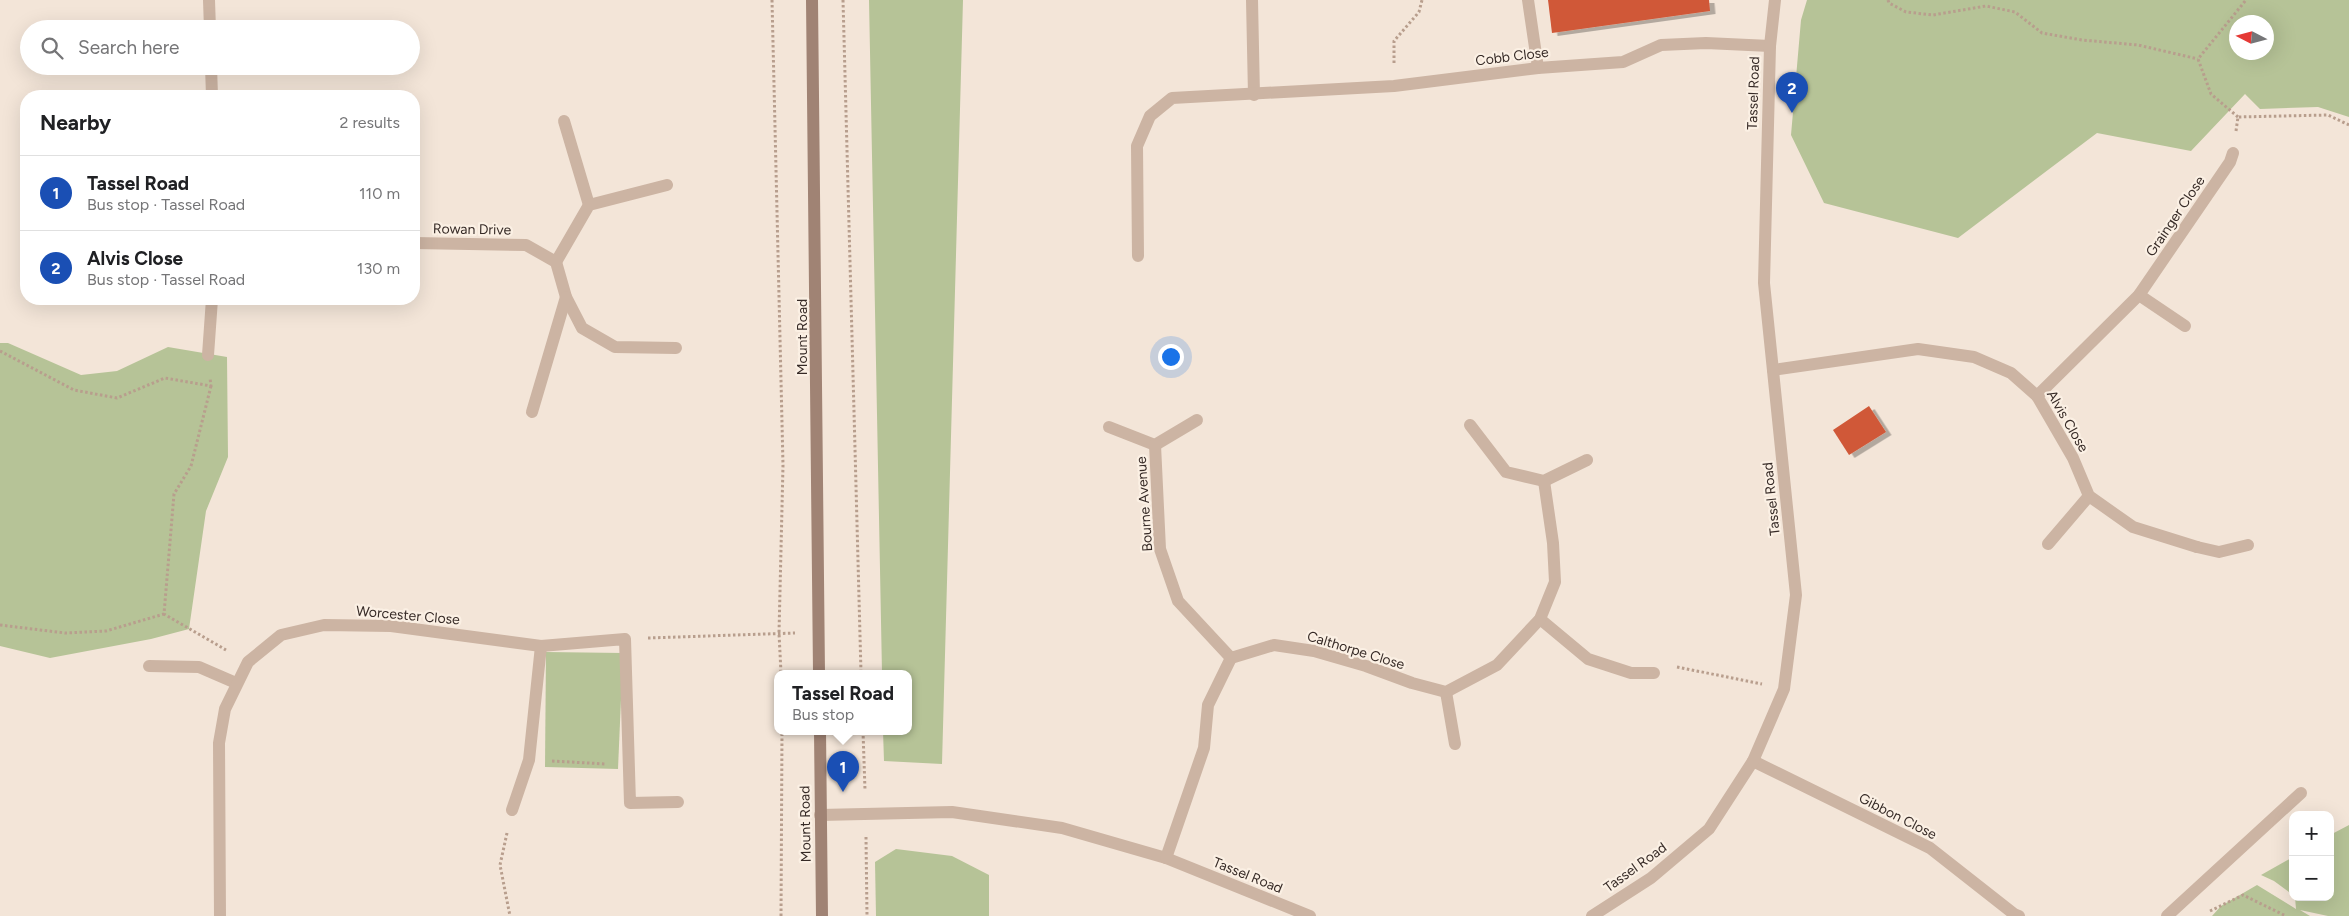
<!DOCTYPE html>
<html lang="en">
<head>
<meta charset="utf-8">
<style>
	:root { --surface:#fff; --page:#f6f6f6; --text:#202124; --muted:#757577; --line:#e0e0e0; --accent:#0b8043 }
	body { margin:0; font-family:Figtree,sans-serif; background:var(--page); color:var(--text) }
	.controls { position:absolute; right:15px; bottom:15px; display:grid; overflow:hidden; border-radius:10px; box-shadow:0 5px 20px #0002 }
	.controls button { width:45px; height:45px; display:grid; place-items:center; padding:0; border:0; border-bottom:1px solid var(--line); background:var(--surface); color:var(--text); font:25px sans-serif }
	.compass { position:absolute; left:2229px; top:15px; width:45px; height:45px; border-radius:50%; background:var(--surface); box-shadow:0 5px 20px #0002; rotate:276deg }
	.you { position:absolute; left:1170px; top:356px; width:18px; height:18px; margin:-12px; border:4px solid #fff; border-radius:50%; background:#1a73e8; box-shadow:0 0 0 8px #1a73e833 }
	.badge { display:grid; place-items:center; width:32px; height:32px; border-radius:50%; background:var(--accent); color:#fff; font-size:16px; font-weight:700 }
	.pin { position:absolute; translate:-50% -41px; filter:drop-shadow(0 1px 2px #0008) }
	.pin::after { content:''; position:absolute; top:26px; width:18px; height:15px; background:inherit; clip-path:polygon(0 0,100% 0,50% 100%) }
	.popup { position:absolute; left:774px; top:670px; width:138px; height:65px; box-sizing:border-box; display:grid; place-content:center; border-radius:10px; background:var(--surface); filter:drop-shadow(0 1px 4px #0005); font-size:16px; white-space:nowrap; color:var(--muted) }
	.popup b { font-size:19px; color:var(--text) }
	.popup::after { content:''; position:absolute; left:50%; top:100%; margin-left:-10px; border:10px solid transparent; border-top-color:var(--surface) }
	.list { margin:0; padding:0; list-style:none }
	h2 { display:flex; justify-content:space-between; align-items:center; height:65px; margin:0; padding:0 20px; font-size:21px }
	h2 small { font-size:16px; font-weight:400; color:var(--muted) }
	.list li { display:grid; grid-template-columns:32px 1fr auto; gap:15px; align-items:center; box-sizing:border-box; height:75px; padding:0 20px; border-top:1px solid var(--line) }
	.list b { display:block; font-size:19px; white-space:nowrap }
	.list p { margin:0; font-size:16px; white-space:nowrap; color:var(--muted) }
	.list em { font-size:16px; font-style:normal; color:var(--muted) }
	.icon { flex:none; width:28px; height:28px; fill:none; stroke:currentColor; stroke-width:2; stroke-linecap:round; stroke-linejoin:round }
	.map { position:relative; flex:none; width:2349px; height:916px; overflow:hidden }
	.search { position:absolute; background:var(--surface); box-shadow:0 5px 20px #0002; left:20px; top:20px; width:400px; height:55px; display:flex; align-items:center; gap:12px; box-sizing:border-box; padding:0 18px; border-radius:28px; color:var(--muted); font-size:19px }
	.panel { position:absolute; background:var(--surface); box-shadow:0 5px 20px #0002; left:20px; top:90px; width:400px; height:215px; border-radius:20px }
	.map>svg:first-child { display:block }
</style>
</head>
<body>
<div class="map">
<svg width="2349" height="916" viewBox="0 0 2349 916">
	<defs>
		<filter id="shadow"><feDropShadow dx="5.5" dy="3" stdDeviation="0" flood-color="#0004"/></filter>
	</defs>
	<rect width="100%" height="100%" fill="#f3e5d8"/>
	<g fill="#b6c397" fill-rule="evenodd">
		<path d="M869 0H963L942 764 884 761 883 731H908V673H882Z"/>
		<path d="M1807 0H2349V117L2318 107 2260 109 2245 94 2191 151 2097 133 1958 238 1824 203 1791 135 1801 20ZM2266 22V52H2236V22Z"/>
		<path d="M0 343H8L81 375 117 371 168 347 227 357 228 457 206 511 189 629 151 639 50 658 0 646Z"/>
		<path d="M546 652 623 653 618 769 545 767Z"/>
		<path d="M2349 825V916H2328L2300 910 2310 916H2212L2221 906 2257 885 2296 909 2295 897H2330V835Z"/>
		<path d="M896 849 952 856 989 875V916H876L875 862Z"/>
		<path d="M2293 857V895L2274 881 2261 875Z"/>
	</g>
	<g fill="#d05939" filter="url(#shadow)">
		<path d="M1548 0H1709L1710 11 1552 33Z"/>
		<path d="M1869 406 1886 432 1849 455 1833 430Z"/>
	</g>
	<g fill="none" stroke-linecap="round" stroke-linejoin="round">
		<g stroke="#b89e8d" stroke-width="3" stroke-dasharray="2.5 2.5" stroke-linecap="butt">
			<path d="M772 0 783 465 779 633 781 673"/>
			<path d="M843 0 861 673"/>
			<path d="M1888 0 1889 3 1906 12 1933 15 1986 6 2015 12 2042 33 2082 40 2138 45 2198 59"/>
			<path d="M1394 63V41L1419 12 1422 0"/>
			<path d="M2238 117 2211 94 2198 59 2246 0"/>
			<path d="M2236 131 2238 117 2328 115 2349 125"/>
			<path d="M0 351 74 390 117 398 165 378 211 386 210 378"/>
			<path d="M211 386 191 466 174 494 164 614 226 650"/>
			<path d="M0 625 65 633 106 631 164 614"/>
			<path d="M648 638 795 633"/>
			<path d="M1677 667 1762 684"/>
			<path d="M863 731 865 790"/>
			<path d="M552 761 606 764"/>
			<path d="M507 833 500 865 510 916"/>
			<path d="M866 837 867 916"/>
			<path d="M2210 911 2243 895 2286 916"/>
			<path d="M781 916 782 731"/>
		</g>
		<g stroke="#ccb4a3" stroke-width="12">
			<path d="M1528 0 1538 68"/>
			<path d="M2197 547 2219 552 2248 545"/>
		</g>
		<g stroke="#ccb4a3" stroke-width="12">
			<path d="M209 0 210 29"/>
			<path d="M1252 0 1254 95"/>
			<path d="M211 66 212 96"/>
			<path d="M564 121 589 205"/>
			<path d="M414 243 526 245 556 262 566 297 582 328 615 347 676 348"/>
			<path d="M1138 256 1137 146 1150 116 1172 98 1394 86 1538 68 1623 62 1661 45 1706 43 1770 46"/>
			<path d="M556 262 589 205 667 185"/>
			<path d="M2139 295 2185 326"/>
			<path d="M208 355 212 299"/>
			<path d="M1773 370 1918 349 1974 357 2011 373 2037 396 2073 458 2089 496 2133 527 2197 547"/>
			<path d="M2037 396 2139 295 2230 162 2233 153"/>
			<path d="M532 412 566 297"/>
			<path d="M1470 425 1506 472 1544 481 1587 460"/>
			<path d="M1109 427 1155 445 1197 420"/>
			<path d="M1155 445 1160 549 1178 601 1231 658"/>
			<path d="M2048 544 2089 496"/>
			<path d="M1540 619 1588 659 1631 673H1654"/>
			<path d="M149 666 199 667 236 683"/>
			<path d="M1446 692 1455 744"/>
			<path d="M1753 761 1930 848 2014 914 2019 916"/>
			<path d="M512 810 529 760 541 646"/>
			<path d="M820 815 952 812 1062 828 1166 858 1310 916"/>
			<path d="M1166 858 1204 748 1208 705 1231 658 1274 645 1314 651 1366 666 1412 683 1446 692 1497 665 1540 619 1555 582 1553 543 1544 481"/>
			<path d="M220 916 219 743 225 709 248 662 281 635 324 625 391 626 541 646 625 639 630 803 678 802"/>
			<path d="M1592 916 1651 878 1709 829 1753 761 1784 689 1796 595 1764 283 1770 46 1775 0"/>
			<path d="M2167 916 2301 793"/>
		</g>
		<g stroke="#a08374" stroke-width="12">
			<path d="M812 0 819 673"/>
			<path d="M820 731 822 916"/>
		</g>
	</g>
	<g text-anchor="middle" stroke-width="4.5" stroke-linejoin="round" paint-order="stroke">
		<g font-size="14" fill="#362a26" stroke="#fbf0e4">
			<text transform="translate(1512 56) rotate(-7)" y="5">Cobb Close</text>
			<text transform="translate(1753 93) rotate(-88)" y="5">Tassel Road</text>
			<text transform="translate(2175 216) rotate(-56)" y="5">Grainger Close</text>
			<text transform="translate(472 229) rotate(1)" y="5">Rowan Drive</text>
			<text transform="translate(802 337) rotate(-90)" y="5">Mount Road</text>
			<text transform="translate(2068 421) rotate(60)" y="5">Alvis Close</text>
			<text transform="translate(1771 499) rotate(-96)" y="5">Tassel Road</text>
			<text transform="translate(1144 504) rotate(-94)" y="5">Bourne Avenue</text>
			<text transform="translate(408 615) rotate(5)" y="5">Worcester Close</text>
			<text transform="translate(1356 650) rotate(17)" y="5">Calthorpe Close</text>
			<text transform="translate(1898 816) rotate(27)" y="5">Gibbon Close</text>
			<text transform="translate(805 824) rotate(-91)" y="5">Mount Road</text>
			<text transform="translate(1635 867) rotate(-36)" y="5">Tassel Road</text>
			<text transform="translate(1248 875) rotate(22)" y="5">Tassel Road</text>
		</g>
	</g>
</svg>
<div class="controls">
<button>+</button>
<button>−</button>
</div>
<svg class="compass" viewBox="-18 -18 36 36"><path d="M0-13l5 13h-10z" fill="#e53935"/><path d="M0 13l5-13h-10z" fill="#757577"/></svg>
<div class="you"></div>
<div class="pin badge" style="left:843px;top:792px;background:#1a4fb4">1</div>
<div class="popup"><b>Tassel Road</b>Bus stop</div>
<div class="pin badge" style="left:1792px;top:113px;background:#1a4fb4">2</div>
<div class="search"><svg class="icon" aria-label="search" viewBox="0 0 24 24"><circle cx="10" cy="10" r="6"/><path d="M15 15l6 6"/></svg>Search here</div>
<section class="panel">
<h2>Nearby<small>2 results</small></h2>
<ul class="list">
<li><span class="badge" style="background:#1a4fb4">1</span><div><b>Tassel Road</b><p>Bus stop · Tassel Road</p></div><em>110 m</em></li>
<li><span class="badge" style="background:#1a4fb4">2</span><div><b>Alvis Close</b><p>Bus stop · Tassel Road</p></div><em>130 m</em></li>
</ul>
</section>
</div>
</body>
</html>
